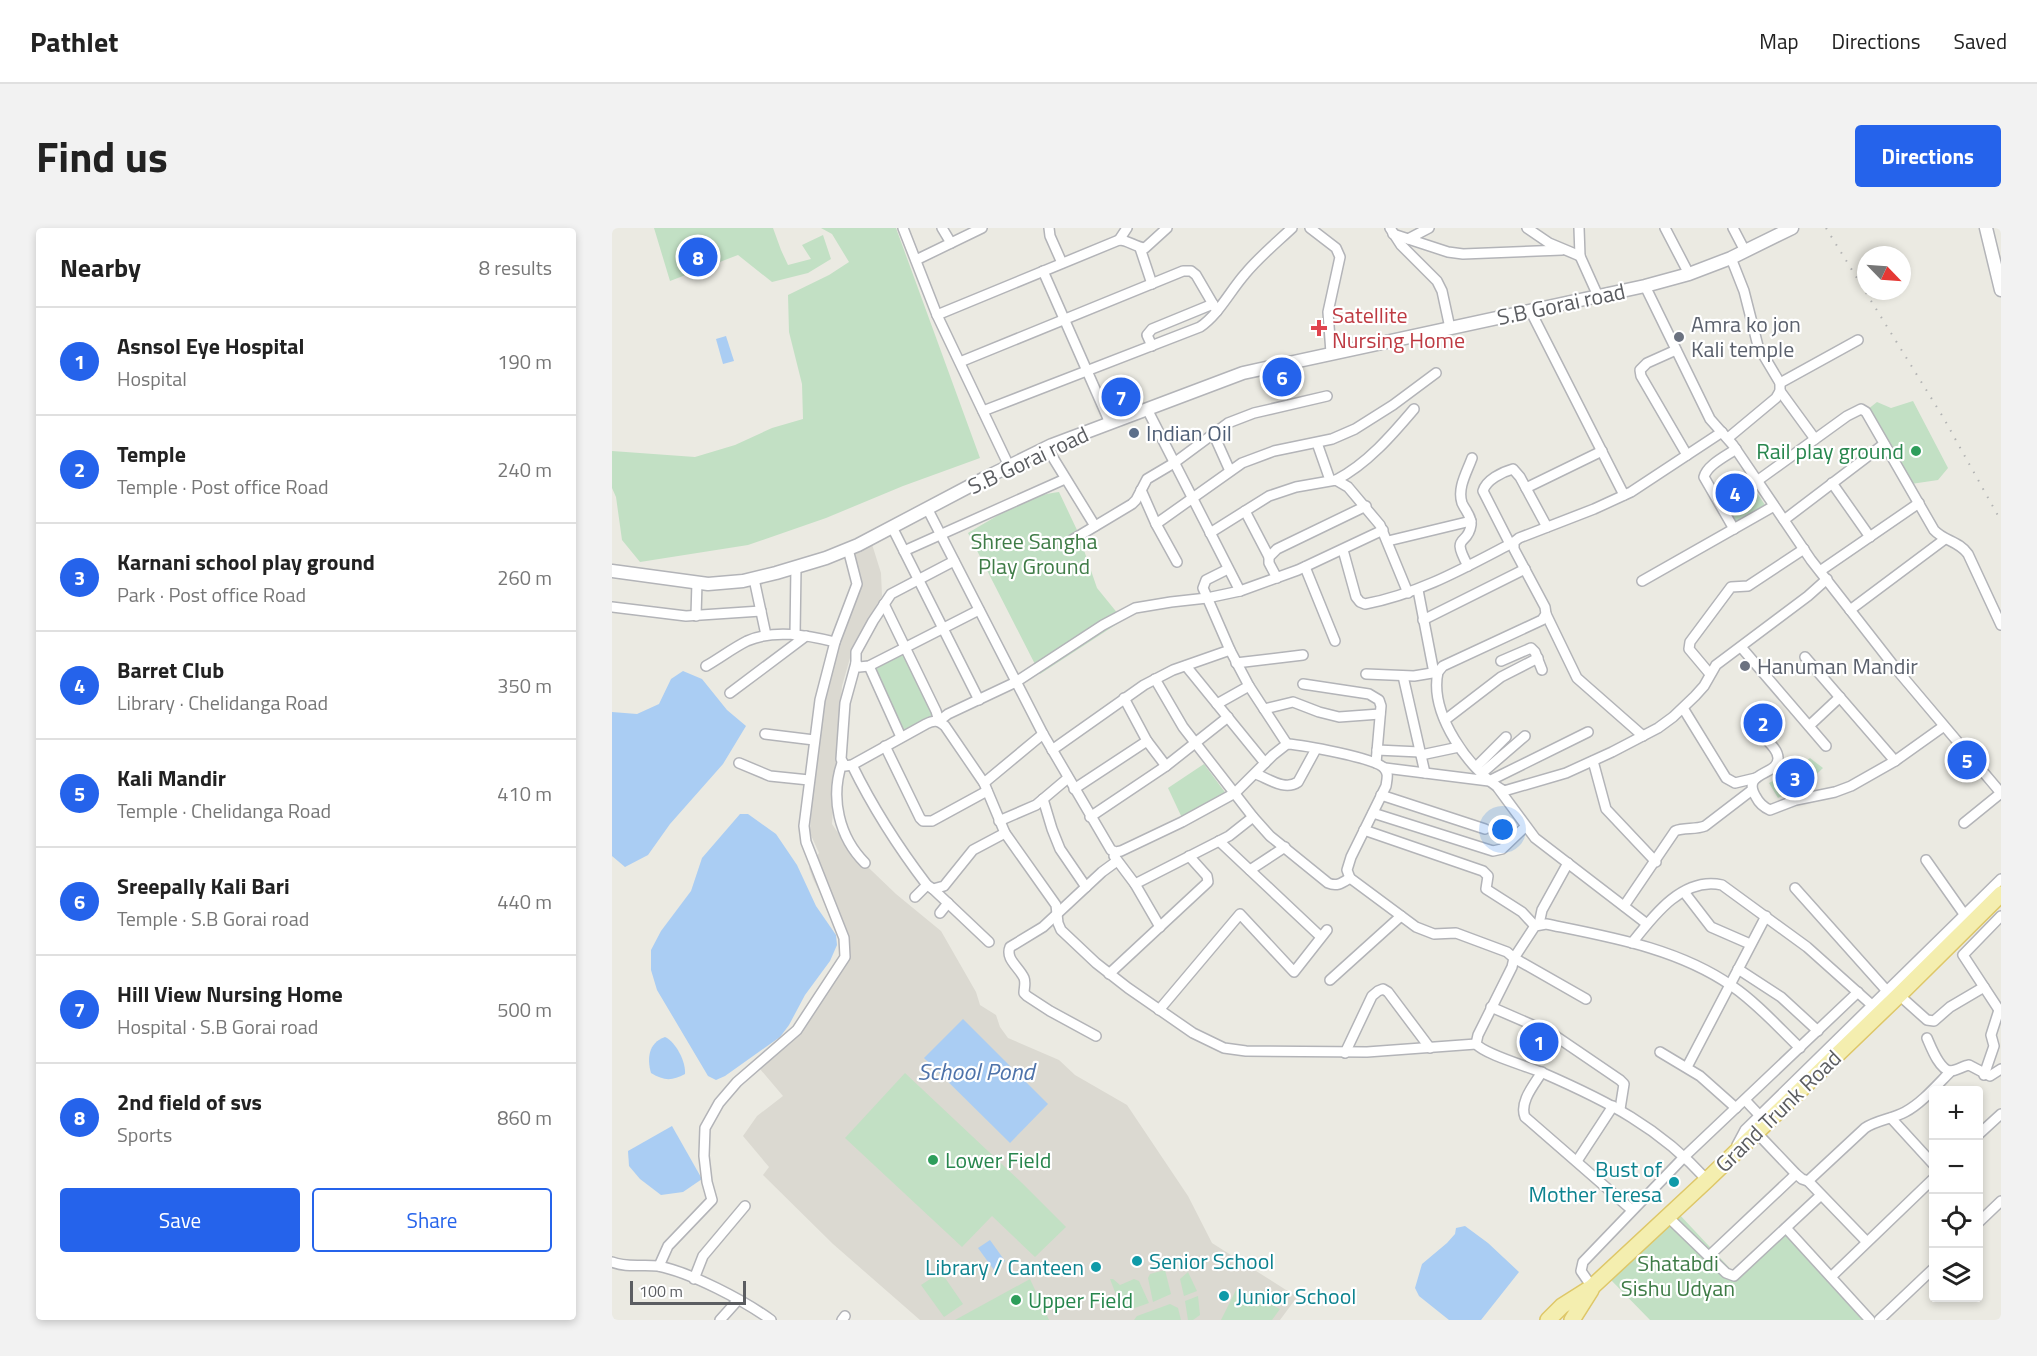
<!DOCTYPE html>
<html lang="en">
<head>
<meta charset="utf-8">
<style>
	:root { --surface:#fff; --page:#f2f2f2; --text:#222; --muted:#767676; --line:#e0e0e0; --accent:#2563eb }
	body { margin:0; font-family:"Titillium Web",sans-serif; background:var(--page); color:var(--text) }
	.controls { position:absolute; right:18px; bottom:18px; display:grid; overflow:hidden; border-radius:6px; box-shadow:0 3px 9px #0003 }
	.controls button { width:54px; height:54px; display:grid; place-items:center; padding:0; border:0; border-bottom:2px solid var(--line); background:var(--surface); color:var(--text); font:30px sans-serif }
	.compass { position:absolute; left:1245px; top:18px; width:54px; height:54px; border-radius:50%; background:var(--surface); box-shadow:0 3px 9px #0003; rotate:115deg }
	.scale { position:absolute; left:18px; bottom:15px; width:116px; box-sizing:border-box; padding-left:6px; border:3px solid #5b5d61; border-top:0; font-size:16px; line-height:21px; white-space:nowrap; color:#5b5d61; -webkit-text-stroke:4px #fff; paint-order:stroke }
	.you { position:absolute; left:891px; top:602px; width:21px; height:21px; margin:-15px; border:4px solid #fff; border-radius:50%; background:#1a73e8; box-shadow:0 0 0 9px #1a73e833 }
	.badge { display:grid; place-items:center; width:39px; height:39px; border-radius:50%; background:var(--accent); color:#fff; font-size:20px; font-weight:700 }
	.pin { position:absolute; translate:-50% -50%; border:3px solid #fff; box-shadow:0 2px 6px #0006 }
	.list { margin:0; padding:0; list-style:none }
	h2 { display:flex; justify-content:space-between; align-items:center; height:78px; margin:0; padding:0 24px; font-size:26px }
	h2 small { font-size:20px; font-weight:400; color:var(--muted) }
	.list li { display:grid; grid-template-columns:39px 1fr auto; gap:18px; align-items:center; box-sizing:border-box; height:108px; padding:0 24px; border-top:2px solid var(--line) }
	.list b { display:block; font-size:22px; white-space:nowrap }
	.list p { margin:0; font-size:20px; white-space:nowrap; color:var(--muted) }
	.list em { font-size:20px; font-style:normal; color:var(--muted) }
	.actions { display:flex; gap:12px; padding:18px 24px }
	.actions a { flex:1; padding:14px 0; border:2px solid var(--accent); border-radius:6px; text-align:center; font-size:21px; color:var(--accent) }
	.actions .main { background:var(--accent); color:#fff }
	.icon { flex:none; width:33px; height:33px; fill:none; stroke:currentColor; stroke-width:2; stroke-linecap:round; stroke-linejoin:round }
	.map { position:relative; flex:none; width:1389px; height:1092px; overflow:hidden; border-radius:6px }
	header { display:flex; align-items:center; gap:36px; box-sizing:border-box; height:84px; padding:0 30px; background:var(--surface); border-bottom:2px solid var(--line) }
	header strong { font-size:28px }
	nav { display:flex; gap:33px; margin-inline-start:auto; font-size:21px }
	.intro { display:flex; align-items:center; justify-content:space-between; box-sizing:border-box; height:144px; padding:0 36px }
	h1 { margin:0; font-size:42px }
	.button { padding:15px 27px; border-radius:6px; background:var(--accent); color:#fff; font-size:21px; font-weight:700 }
	main { display:flex; gap:36px; padding:0 36px }
	aside { flex:1; background:var(--surface); border-radius:6px; box-shadow:0 3px 9px #0003 }
	.map>svg:first-child { display:block }
</style>
</head>
<body>
<header>
<strong>Pathlet</strong>
<nav><a>Map</a><a>Directions</a><a>Saved</a></nav>
</header>
<div class="intro"><h1>Find us</h1><a class="button">Directions</a></div>
<main>
<aside>
<h2>Nearby<small>8 results</small></h2>
<ul class="list">
<li><span class="badge">1</span><div><b>Asnsol Eye Hospital</b><p>Hospital</p></div><em>190 m</em></li>
<li><span class="badge">2</span><div><b>Temple</b><p>Temple · Post office Road</p></div><em>240 m</em></li>
<li><span class="badge">3</span><div><b>Karnani school play ground</b><p>Park · Post office Road</p></div><em>260 m</em></li>
<li><span class="badge">4</span><div><b>Barret Club</b><p>Library · Chelidanga Road</p></div><em>350 m</em></li>
<li><span class="badge">5</span><div><b>Kali Mandir</b><p>Temple · Chelidanga Road</p></div><em>410 m</em></li>
<li><span class="badge">6</span><div><b>Sreepally Kali Bari</b><p>Temple · S.B Gorai road</p></div><em>440 m</em></li>
<li><span class="badge">7</span><div><b>Hill View Nursing Home</b><p>Hospital · S.B Gorai road</p></div><em>500 m</em></li>
<li><span class="badge">8</span><div><b>2nd field of svs</b><p>Sports</p></div><em>860 m</em></li>
</ul>
<div class="actions"><a class="main">Save</a><a>Share</a></div>
</aside>
<div class="map">
<svg width="1389" height="1092" viewBox="0 0 1389 1092">
	<rect width="100%" height="100%" fill="#ebeae2"/>
	<path fill="#dbd9d1" d="M259 313 269 345 270 368 242 416 230 458 220 596 236 620 284 666 329 703 364 764 368 777 384 787 388 799 396 810 447 832 463 847 515 877 576 968 600 1015 685 1069 668 1092H308L221 1016 151 947 157 939 131 908 145 888 171 868 148 841 189 798 234 717 201 651 197 640 207 625 198 605 201 551 210 472 231 397 250 357 238 323Z"/>
	<g fill="#c2e0c4">
		<path d="M42 0H161L169 22 176 37 199 31 190 17 211 7 219 31 196 45 160 54 126 27 58 53Z"/>
		<path d="M209 0H284L368 230 291 258 214 290 136 317 28 334 10 312 4 269 0 260V223L83 229 123 217 160 200 191 191 190 156 177 104 176 67 217 47 237 34 220 6Z"/>
		<path d="M1301 173 1336 240 1326 252 1299 256 1255 182 1265 174 1279 180Z"/>
		<path d="M1141 259 1155 280 1125 299 1114 278Z"/>
		<path d="M447 264 465 302 485 360 511 392 428 446 356 305C384 289 415 267 447 264Z"/>
		<path d="M288 421 322 488 291 505 259 437Z"/>
		<path d="M1198 530 1211 540 1190 560 1175 557 1170 568 1166 570 1157 555 1180 543Z"/>
		<path d="M592 536 615 567 571 592 556 560Z"/>
		<path d="M293 845 410 955 454 999 423 1029 380 988 350 1019 233 910Z"/>
		<path d="M1066 985 1126 1049 1171 1005 1262 1092H1038L999 1052Z"/>
		<path d="M553 1042 559 1066 541 1074 536 1050 538 1046Z"/>
		<path d="M329 1044 351 1076 332 1089 309 1057Z"/>
		<path d="M576 1044 585 1063 572 1068 568 1051Z"/>
		<path d="M418 1051 437 1092H343Z"/>
		<path d="M498 1051H501L508 1057 522 1051 527 1053 537 1075 520 1081 513 1074 506 1072Z"/>
		<path d="M625 1060 668 1081 660 1092H609Z"/>
		<path d="M586 1068 588 1087 581 1092H576L573 1073Z"/>
		<path d="M558 1076 566 1080 569 1092H522L525 1088Z"/>
	</g>
	<g fill="#aacdf3">
		<path d="M114 108 122 133 111 136 104 111Z"/>
		<path d="M71 443 90 451 115 482 134 498 111 536 58 596 36 627 13 639 0 628V484L25 486 47 476 59 451Z"/>
		<path d="M128 586H136L164 606 185 637 204 678 224 707 225 717 218 733 193 767 177 797 168 809 113 848 104 852 96 848 45 762 39 742V722L49 703 79 663 90 630Z"/>
		<path d="M351 791 436 876 398 915 312 830Z"/>
		<path d="M53 809C64 814 74 834 73 846 60 853 52 853 39 845 35 831 36 815 53 809Z"/>
		<path d="M60 898 90 951 71 964 49 967 28 951 17 938 16 923Z"/>
		<path d="M853 998 876 1015 907 1044 869 1092H837L807 1068 803 1060 810 1036 835 1015 843 1006 844 1000Z"/>
		<path d="M378 1012 393 1033 382 1042 366 1020Z"/>
	</g>
	<g fill="none" stroke-linecap="round" stroke-linejoin="round">
		<defs>
			<g id="minor">
				<path d="M291 0 325 87 397 238"/>
				<path d="M330 0 339 15"/>
				<path d="M437 0 438 8 450 35"/>
				<path d="M698 0 724 20 728 29 716 84 719 125"/>
				<path d="M778 0 789 17 825 53 830 63 838 100"/>
				<path d="M915 0 937 15 968 28"/>
				<path d="M967 0 968 28 986 68"/>
				<path d="M1053 0 1077 46"/>
				<path d="M1121 0 1133 23"/>
				<path d="M781 6 836 24 851 26 950 22"/>
				<path d="M796 11 817 0"/>
				<path d="M507 12 515 0"/>
				<path d="M528 20 540 56"/>
				<path d="M304 32 370 0"/>
				<path d="M431 43 498 195"/>
				<path d="M1033 58 1098 191 1121 217 1199 332 1228 369 1285 442 1389 565"/>
				<path d="M918 82 1012 267"/>
				<path d="M325 87 507 12C516 12 523 19 533 20L555 0"/>
				<path d="M540 118 535 107 540 101 601 76"/>
				<path d="M1064 122 1035 135 1028 142 1029 148 1075 227"/>
				<path d="M348 134 571 43H579L584 47 605 83"/>
				<path d="M1168 155 1246 112"/>
				<path d="M1168 163 1203 211"/>
				<path d="M535 181 628 363"/>
				<path d="M371 183 588 99C607 86 618 63 633 46 647 29 664 15 680 0"/>
				<path d="M1110 204 1019 264 982 281 907 310 902 314V321L933 379 934 386 930 392 831 438 826 444C817 485 857 543 892 563L954 545 1000 524 1046 500 1061 489 1083 468 1092 458 1104 437 1196 368 1215 351"/>
				<path d="M601 205 618 243"/>
				<path d="M1116 210 1164 170 1168 163V155L1146 118 1132 63 1119 30"/>
				<path d="M705 215 718 252"/>
				<path d="M435 220 483 298"/>
				<path d="M724 252C755 236 780 207 802 181"/>
				<path d="M1145 253 1235 188 1249 181 1254 184 1322 302C1332 313 1347 313 1356 326L1389 397"/>
				<path d="M1220 255 1258 309"/>
				<path d="M914 260 990 223"/>
				<path d="M529 262 544 296 565 334"/>
				<path d="M315 280 431 506 499 622 504 624 509 623 570 594 623 565 661 527 675 516C691 517 763 530 772 540 777 545 775 551 774 558L739 629 735 642 738 650 804 699 822 706 844 705 895 724 902 730 900 739 866 807 864 816C874 827 915 838 931 845 995 873 1047 899 1095 952"/>
				<path d="M633 283 657 329"/>
				<path d="M1172 292 1272 216"/>
				<path d="M544 296 630 235 662 223 720 211 743 201 781 177 824 145"/>
				<path d="M280 299 367 472"/>
				<path d="M1122 301 1092 249C1095 237 1114 228 1124 221"/>
				<path d="M598 305 657 268 684 259 724 252 736 259 768 297 796 365"/>
				<path d="M460 312 520 276 524 272 535 251 562 235 616 195 642 185 715 168"/>
				<path d="M776 313 859 293"/>
				<path d="M898 316 871 263C874 252 890 244 901 241L908 249 935 299"/>
				<path d="M731 322 744 369 748 374 753 376C807 366 854 339 902 314"/>
				<path d="M292 323 453 251"/>
				<path d="M342 333 279 366 261 393 244 424V435L247 439 257 438 367 382"/>
				<path d="M856 338C838 305 856 319 859 297 860 289 853 282 850 275 845 260 855 244 860 230"/>
				<path d="M693 339 723 413"/>
				<path d="M616 341 594 352 591 360 618 422 637 458 675 516"/>
				<path d="M1208 343 1307 275"/>
				<path d="M665 350 657 335V329L665 321 754 278"/>
				<path d="M142 351 154 407"/>
				<path d="M1030 353 1162 278"/>
				<path d="M806 362 822 445"/>
				<path d="M272 376 324 483 327 493 336 486 404 454 491 397 523 380 559 374 595 370 628 363 686 342 771 302"/>
				<path d="M0 379 74 388 149 383"/>
				<path d="M1238 382 1333 311"/>
				<path d="M934 386 965 450 1031 508"/>
				<path d="M84 388 85 354"/>
				<path d="M811 392 913 341"/>
				<path d="M183 407 184 339"/>
				<path d="M1129 419 1214 518"/>
				<path d="M1193 429 1283 533"/>
				<path d="M889 433 919 420 923 424 930 442"/>
				<path d="M244 435 233 475 229 531 233 538 240 537 314 496C322 492 326 492 333 498L372 555 393 605 444 677 446 695 449 702 484 735 516 760 581 805 612 820 634 823 755 824 864 816"/>
				<path d="M624 435 691 427"/>
				<path d="M94 438C108 430 121 420 135 413 162 401 195 407 223 414"/>
				<path d="M257 438 289 509"/>
				<path d="M574 438 653 535"/>
				<path d="M754 446 802 448 826 444"/>
				<path d="M1098 446 1077 421 1078 414 1119 359 1136 358 1192 321"/>
				<path d="M791 448 813 545"/>
				<path d="M543 451 571 499 641 589 658 608 716 655C725 659 730 655 738 650"/>
				<path d="M691 456 757 466 767 472 769 478 764 535"/>
				<path d="M118 465 194 408"/>
				<path d="M512 470 535 513 554 538"/>
				<path d="M605 476 637 458"/>
				<path d="M1071 480 1114 550 1123 555 1144 550"/>
				<path d="M652 481 681 474 707 484 727 489 768 486"/>
				<path d="M833 492 889 449 926 430"/>
				<path d="M1197 498 1228 469"/>
				<path d="M153 506 202 512"/>
				<path d="M1150 507C1155 513 1166 521 1166 530 1167 548 1128 543 1144 569 1147 575 1151 579 1158 582L1184 572 1223 564 1239 558 1283 533 1332 498"/>
				<path d="M273 518 308 590 311 593H320L375 563"/>
				<path d="M440 522 532 457 561 442 618 422"/>
				<path d="M765 522 808 524"/>
				<path d="M809 527 847 519"/>
				<path d="M981 533 994 581 1044 634"/>
				<path d="M127 535 158 548 197 552"/>
				<path d="M230 535C218 570 227 609 253 635"/>
				<path d="M240 537C261 580 286 619 315 657L321 661 332 658 361 622 393 605"/>
				<path d="M864 539 894 509"/>
				<path d="M773 540 877 553 976 504"/>
				<path d="M870 545 913 508"/>
				<path d="M644 546C657 551 673 563 686 554L704 521"/>
				<path d="M372 555 431 506"/>
				<path d="M886 560 923 610 1035 696"/>
				<path d="M462 561 535 513"/>
				<path d="M769 567 873 601"/>
				<path d="M431 571 440 601 448 621 474 659"/>
				<path d="M761 585 881 623 890 621 913 599"/>
				<path d="M478 589 554 538 616 489"/>
				<path d="M387 593 424 577 456 550"/>
				<path d="M1352 595 1389 565"/>
				<path d="M752 602 871 643 876 648 874 661 910 684 923 698"/>
				<path d="M607 613 709 709"/>
				<path d="M502 628 523 656 548 699"/>
				<path d="M1314 632 1352 686"/>
				<path d="M638 642 673 619"/>
				<path d="M523 656 617 608 641 589"/>
				<path d="M1183 660 1275 763"/>
				<path d="M321 661 377 714"/>
				<path d="M1072 664 1099 699 1138 716"/>
				<path d="M303 669 315 657"/>
				<path d="M1012 678 1063 603C1072 599 1083 602 1093 598L1140 562"/>
				<path d="M328 685 336 675"/>
				<path d="M1389 688 1351 727 1389 785"/>
				<path d="M927 696 930 682 956 635"/>
				<path d="M1020 715C1041 688 1071 648 1110 657L1195 719 1261 778"/>
				<path d="M1126 741 1169 769 1206 803"/>
				<path d="M497 746 596 654 595 648 577 628"/>
				<path d="M718 752 789 688"/>
				<path d="M1287 767 1315 792 1322 793 1338 779 1372 759"/>
				<path d="M974 771 902 730 923 698 934 696C998 709 1065 720 1120 758 1145 775 1166 799 1188 820"/>
				<path d="M879 779 939 805 1008 852 1012 856 1008 881"/>
				<path d="M547 782 628 686 682 744 715 702"/>
				<path d="M484 808 438 783 415 768 412 765C412 760 414 755 412 750 407 739 393 731 398 719L431 699 490 644 505 633"/>
				<path d="M1315 810C1319 819 1327 841 1338 843 1344 843 1351 838 1357 837L1378 848 1389 841"/>
				<path d="M1048 824 1088 848 1124 880"/>
				<path d="M733 825 760 768 766 763 771 761 776 764 818 820"/>
				<path d="M1075 839 1154 688"/>
				<path d="M930 844C922 857 907 874 913 889L1020 982"/>
				<path d="M1372 847 1382 818 1379 807 1387 782"/>
				<path d="M1133 872 1149 889"/>
				<path d="M1279 890 1322 937"/>
				<path d="M1144 904 1184 946 1190 951 1196 953 1253 900C1265 892 1280 891 1293 884 1310 875 1325 857 1339 843"/>
				<path d="M1366 907 1389 886"/>
				<path d="M1125 917 1133 902 1389 651"/>
				<path d="M965 933 1001 878"/>
				<path d="M1196 953 1254 1013"/>
				<path d="M1055 988 1114 1045 1122 1048 1209 967"/>
				<path d="M1366 995 1389 973"/>
				<path d="M1174 1000 1258 1092"/>
				<path d="M1097 1028 1184 946"/>
				<path d="M0 1034C14 1040 31 1036 46 1038 78 1044 133 1073 159 1092"/>
				<path d="M47 1038 56 1018 100 972 95 954 92 928 93 900 107 875 125 854 185 802 233 729 232 710 194 614 192 598 208 472 223 414 245 356 236 321"/>
				<path d="M1219 1049 1322 950"/>
				<path d="M82 1051 91 1028 133 978"/>
				<path d="M980 1059 969 1043 971 1034 1072 929 1246 764"/>
				<path d="M108 1092 126 1072"/>
				<path d="M230 1092 233 1088"/>
				<path d="M1267 1092 1322 1040"/>
			</g>
			<g id="tertiary">
				<path d="M1374 0 1389 62"/>
				<path d="M0 343 96 356 131 353 164 345 214 330 246 317 373 250 440 217 631 145 1033 58 1077 46 1119 30 1180 0"/>
			</g>
			<g id="primary">
				<path d="M936 1092 950 1078 980 1059 1095 952 1287 767 1389 666"/>
				<path d="M960 1092 979 1062"/>
			</g>
		</defs>
		<use href="#minor" stroke="#b3b4b8" stroke-width="12"/>
		<use href="#tertiary" stroke="#b3b4b8" stroke-width="15"/>
		<use href="#primary" stroke="#dec768" stroke-width="18"/>
		<use href="#minor" stroke="#fff" stroke-width="9"/>
		<use href="#tertiary" stroke="#fff" stroke-width="12"/>
		<use href="#primary" stroke="#f4eeaf" stroke-width="15"/>
		<path stroke="#b2b3b3" stroke-width="2" stroke-dasharray="1.5 8" stroke-linecap="butt" d="M1214 0 1331 189 1389 293"/>
	</g>
	<path fill="#e0444e" stroke="#fff" stroke-width="2" d="M704 91h6v6h6v6h-6v6h-6v-6h-6v-6h6z"/>
	<g fill="#6b7280" stroke="#fff" stroke-width="2">
		<circle cx="1067" cy="109" r="6"/>
		<circle cx="1133" cy="438" r="6"/>
	</g>
	<circle fill="#5c6f8a" stroke="#fff" stroke-width="2" cx="522" cy="205" r="6"/>
	<g fill="#2e9e5b" stroke="#fff" stroke-width="2">
		<circle cx="1304" cy="223" r="6"/>
		<circle cx="321" cy="932" r="6"/>
		<circle cx="404" cy="1072" r="6"/>
	</g>
	<g fill="#0f9aa8" stroke="#fff" stroke-width="2">
		<circle cx="1062" cy="954" r="6"/>
		<circle cx="525" cy="1033" r="6"/>
		<circle cx="484" cy="1039" r="6"/>
		<circle cx="612" cy="1068" r="6"/>
	</g>
	<g text-anchor="middle" stroke-width="4.5" stroke-linejoin="round" paint-order="stroke">
		<g font-size="22" fill="#5b5d61" stroke="#fff">
			<text transform="translate(949 76) rotate(-12)" y="8">S.B Gorai road</text>
			<text transform="translate(416 232) rotate(-25)" y="8">S.B Gorai road</text>
			<text transform="translate(1166 883) rotate(-44)" y="8">Grand Trunk Road</text>
		</g>
		<g font-size="22" fill="#be3a42" stroke="#fff" text-anchor="start">
			<text x="720" y="95">Satellite<tspan x="720" dy="25">Nursing Home</tspan></text>
		</g>
		<g font-size="22" fill="#5b616d" stroke="#fff" text-anchor="start">
			<text x="1079" y="104">Amra ko jon<tspan x="1079" dy="25">Kali temple</tspan></text>
			<text x="1145" y="446">Hanuman Mandir</text>
		</g>
		<g font-size="22" fill="#4e5e75" stroke="#fff" text-anchor="start">
			<text x="534" y="213">Indian Oil</text>
		</g>
		<g font-size="22" fill="#27864d" stroke="#fff" text-anchor="start">
			<text x="1292" y="231" text-anchor="end">Rail play ground</text>
			<text x="333" y="940">Lower Field</text>
			<text x="416" y="1080">Upper Field</text>
		</g>
		<g font-size="22" fill="#3f7c47" stroke="#fff">
			<text x="422" y="321">Shree Sangha<tspan x="422" dy="25">Play Ground</tspan></text>
			<text x="1066" y="1043">Shatabdi<tspan x="1066" dy="25">Sishu Udyan</tspan></text>
		</g>
		<g font-size="22" fill="#0d838f" stroke="#fff" text-anchor="end">
			<text x="1050" y="949">Bust of<tspan x="1050" dy="25">Mother Teresa</tspan></text>
			<text x="537" y="1041" text-anchor="start">Senior School</text>
			<text x="472" y="1047">Library / Canteen</text>
			<text x="624" y="1076" text-anchor="start">Junior School</text>
		</g>
		<g font-size="24" font-style="italic" fill="#4e73aa" stroke="#fff">
			<text x="364" y="852">School Pond</text>
		</g>
	</g>
</svg>
<div class="controls">
<button>+</button>
<button>−</button>
<button><svg class="icon" aria-label="locate" viewBox="0 0 24 24"><circle cx="12" cy="12" r="6"/><path d="M12 2v4M12 18v4M2 12h4M18 12h4"/></svg></button>
<button><svg class="icon" aria-label="layers" viewBox="0 0 24 24"><path d="M12 4l9 5-9 5-9-5zM3 14l9 5 9-5"/></svg></button>
</div>
<svg class="compass" viewBox="-18 -18 36 36"><path d="M0-13l5 13h-10z" fill="#e53935"/><path d="M0 13l5-13h-10z" fill="#767676"/></svg>
<div class="scale">100 m</div>
<div class="you"></div>
<div class="pin badge" style="left:927px;top:814px">1</div>
<div class="pin badge" style="left:1151px;top:495px">2</div>
<div class="pin badge" style="left:1183px;top:550px">3</div>
<div class="pin badge" style="left:1123px;top:265px">4</div>
<div class="pin badge" style="left:1355px;top:532px">5</div>
<div class="pin badge" style="left:670px;top:149px">6</div>
<div class="pin badge" style="left:509px;top:169px">7</div>
<div class="pin badge" style="left:86px;top:29px">8</div>
</div>
</main>
</body>
</html>
